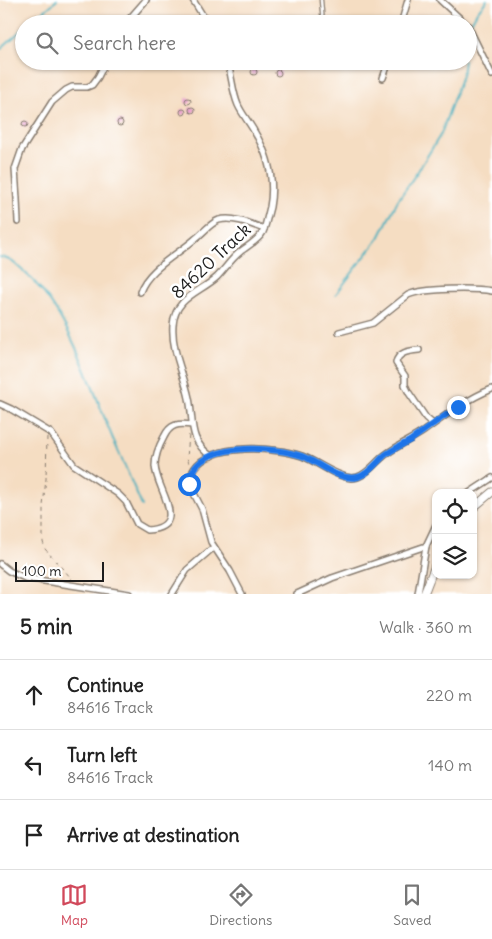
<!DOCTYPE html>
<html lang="en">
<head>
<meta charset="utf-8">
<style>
	:root { --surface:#fff; --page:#f2f2f2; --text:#222; --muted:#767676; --line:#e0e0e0; --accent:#d1495b }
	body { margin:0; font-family:Delius,sans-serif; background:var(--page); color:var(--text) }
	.controls { position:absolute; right:15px; bottom:15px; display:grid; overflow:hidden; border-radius:10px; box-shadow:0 1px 4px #0004 }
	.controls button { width:45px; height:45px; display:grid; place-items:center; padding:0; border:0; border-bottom:1px solid var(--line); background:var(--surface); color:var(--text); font:25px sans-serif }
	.scale { position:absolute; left:15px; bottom:12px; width:89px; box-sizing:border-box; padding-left:5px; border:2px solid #1c1c1c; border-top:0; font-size:14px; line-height:18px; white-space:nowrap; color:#1c1c1c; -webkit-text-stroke:4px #fff; paint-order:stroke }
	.stop { position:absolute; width:15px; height:15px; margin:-11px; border:4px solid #1a73e8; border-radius:50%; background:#fff }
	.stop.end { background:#1a73e8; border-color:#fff; box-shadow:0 1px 5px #0008 }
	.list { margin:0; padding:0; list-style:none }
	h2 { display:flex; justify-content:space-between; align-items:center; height:65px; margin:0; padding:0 20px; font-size:21px }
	h2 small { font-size:16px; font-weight:400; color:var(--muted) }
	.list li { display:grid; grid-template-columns:32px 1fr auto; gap:15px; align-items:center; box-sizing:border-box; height:70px; padding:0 20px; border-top:1px solid var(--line) }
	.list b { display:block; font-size:19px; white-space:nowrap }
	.list p { margin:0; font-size:16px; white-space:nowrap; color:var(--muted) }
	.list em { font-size:16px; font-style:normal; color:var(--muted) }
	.icon { flex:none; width:28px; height:28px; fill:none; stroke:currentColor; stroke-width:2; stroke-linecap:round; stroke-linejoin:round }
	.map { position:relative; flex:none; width:492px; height:594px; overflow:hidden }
	.search { position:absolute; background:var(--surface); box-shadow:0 1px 4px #0004; left:15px; right:15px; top:15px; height:55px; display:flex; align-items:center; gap:12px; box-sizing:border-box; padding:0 18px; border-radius:28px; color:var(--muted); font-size:19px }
	.sheet { height:275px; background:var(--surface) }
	nav { display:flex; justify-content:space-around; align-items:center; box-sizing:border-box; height:70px; border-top:1px solid var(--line); background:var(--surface); font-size:14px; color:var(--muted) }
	nav a { display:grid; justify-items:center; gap:2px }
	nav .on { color:var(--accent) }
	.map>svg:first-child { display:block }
</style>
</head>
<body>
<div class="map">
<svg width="492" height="594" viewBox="0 0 492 594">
	<rect width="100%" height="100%" fill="#fff"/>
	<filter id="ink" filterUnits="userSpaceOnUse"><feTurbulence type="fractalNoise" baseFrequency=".02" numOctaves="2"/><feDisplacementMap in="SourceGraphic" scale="10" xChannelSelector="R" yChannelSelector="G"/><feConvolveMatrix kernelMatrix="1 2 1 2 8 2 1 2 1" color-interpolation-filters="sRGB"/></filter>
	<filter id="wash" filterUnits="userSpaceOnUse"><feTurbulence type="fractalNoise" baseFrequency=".0096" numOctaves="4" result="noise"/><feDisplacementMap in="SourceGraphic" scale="20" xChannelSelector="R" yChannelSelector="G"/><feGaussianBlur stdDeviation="1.12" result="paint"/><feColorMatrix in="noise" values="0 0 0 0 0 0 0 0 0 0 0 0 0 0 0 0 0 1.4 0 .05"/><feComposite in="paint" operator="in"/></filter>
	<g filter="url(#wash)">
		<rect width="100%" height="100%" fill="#f5ddc2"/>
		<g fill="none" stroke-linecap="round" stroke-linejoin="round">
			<g stroke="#41afbe" stroke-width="2">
				<path d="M29 24 57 0"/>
				<path d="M469 26 477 12 487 0"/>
				<path d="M0 49 24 28"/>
				<path d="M0 257C10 258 15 264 22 270 69 310 90 384 113 439 123 461 132 483 142 506"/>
				<path d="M336 294 379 238 398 200 418 171 441 134 462 75 464 61"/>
			</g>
		</g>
		<g id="blocks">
			<g fill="#e9a2cf">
				<circle cx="254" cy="72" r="3"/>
				<circle cx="278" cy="73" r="3"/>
				<circle cx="188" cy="101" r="3"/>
				<circle cx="192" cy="110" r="3"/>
				<circle cx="183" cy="112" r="3"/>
				<circle cx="120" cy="123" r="3"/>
				<circle cx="25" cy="124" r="3"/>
			</g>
		</g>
	</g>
	<g filter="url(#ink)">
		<use href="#blocks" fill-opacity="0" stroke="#887c6f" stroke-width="1"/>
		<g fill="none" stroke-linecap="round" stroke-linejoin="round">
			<defs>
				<path id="lane" d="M321 0 323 24"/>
				<g id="street">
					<path d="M193 0 208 24"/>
					<path d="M440 0 466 24"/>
					<path d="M125 24 146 0"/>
					<path d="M401 24 408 0"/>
					<path d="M468 26 492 75"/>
					<path d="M383 78 389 61"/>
					<path d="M18 222 17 199 15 169 22 149 52 102 66 90 72 87H87L92 85 98 77 106 61"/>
					<path d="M140 292C148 269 177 255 195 239 203 233 209 224 219 220 233 216 251 224 264 229"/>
					<path d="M339 332 373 323 408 295C423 288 475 288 492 291"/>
					<path d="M419 350C409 351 398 352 396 363L405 376V385L409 393 426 418 433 424"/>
					<path d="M0 404 11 409 51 433 74 465 118 494 126 502 137 524 147 530C191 527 156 489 155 466 155 456 159 446 164 437 170 424 178 423 192 425"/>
					<path d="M211 456C188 440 194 422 189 398 184 374 171 350 173 325 175 297 201 292 217 277 225 269 231 259 240 252 247 246 258 241 263 232 266 225 268 214 270 207 275 180 268 154 254 131 249 122 242 114 238 105 232 91 232 75 227 61"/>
					<path d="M469 493 492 478"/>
					<path d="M0 564 9 571 25 578 129 594"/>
					<path d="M172 594 187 570 214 547"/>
					<path d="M242 594 230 571 211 542 202 509 189 484C190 479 191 474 194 469 212 442 275 447 302 456 318 462 334 476 351 478 354 478 359 477 362 475 371 470 377 461 385 455 397 446 412 439 424 431 446 415 467 399 492 389"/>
					<path d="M297 594 332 578 426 546"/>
					<path d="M418 594 426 546 436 525"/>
				</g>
				<g id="secondary">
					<path d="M473 508 492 492"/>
					<path d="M424 594 436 563"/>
				</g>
			</defs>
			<use href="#lane" stroke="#887c6f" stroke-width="5"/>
			<use href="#street" stroke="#887c6f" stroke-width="8"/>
			<use href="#secondary" stroke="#887c6f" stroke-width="9"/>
			<g stroke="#887c6f" stroke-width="1" stroke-dasharray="4 4" stroke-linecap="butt">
				<path d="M189 435 187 458 190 466"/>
				<path d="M47 437 46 479 43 506V542L45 549 72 579"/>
			</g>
			<use href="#lane" stroke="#fff" stroke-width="2.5"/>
			<use href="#street" stroke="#fff" stroke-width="5"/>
			<use href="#secondary" stroke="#fff" stroke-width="7"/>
		</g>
	</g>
	<g fill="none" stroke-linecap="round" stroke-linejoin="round" filter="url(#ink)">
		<path stroke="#1a73e8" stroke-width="6" d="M189 484C190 479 191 474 194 469 212 442 275 447 302 456 319 462 339 482 358 477 369 474 377 462 385 455 393 449 402 445 411 440 427 429 442 417 458 407"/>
	</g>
	<g text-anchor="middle" stroke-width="5" stroke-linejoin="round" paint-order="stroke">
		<g font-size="18" fill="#1c1c1c" stroke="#fff">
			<text transform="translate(211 261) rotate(-43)" y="6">84620 Track</text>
		</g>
	</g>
</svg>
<div class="controls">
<button><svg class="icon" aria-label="locate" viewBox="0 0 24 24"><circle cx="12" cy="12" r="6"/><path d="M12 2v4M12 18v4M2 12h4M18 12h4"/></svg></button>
<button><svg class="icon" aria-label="layers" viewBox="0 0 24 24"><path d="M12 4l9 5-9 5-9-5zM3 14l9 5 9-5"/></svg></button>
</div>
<div class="scale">100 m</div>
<div class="stop" style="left:189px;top:484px"></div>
<div class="stop end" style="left:458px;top:407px"></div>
<div class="search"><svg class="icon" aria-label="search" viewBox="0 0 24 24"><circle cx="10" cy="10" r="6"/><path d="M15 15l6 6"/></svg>Search here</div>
</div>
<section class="sheet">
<h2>5 min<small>Walk · 360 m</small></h2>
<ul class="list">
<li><svg class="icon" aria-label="ahead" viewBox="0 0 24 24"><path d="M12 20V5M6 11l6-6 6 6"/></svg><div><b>Continue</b><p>84616 Track</p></div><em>220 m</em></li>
<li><svg class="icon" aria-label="left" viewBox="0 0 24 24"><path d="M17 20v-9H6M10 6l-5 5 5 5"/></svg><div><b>Turn left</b><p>84616 Track</p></div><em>140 m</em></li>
<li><svg class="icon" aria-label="arrive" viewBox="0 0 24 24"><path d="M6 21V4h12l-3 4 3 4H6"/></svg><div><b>Arrive at destination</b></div></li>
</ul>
</section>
<nav>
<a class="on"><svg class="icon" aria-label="map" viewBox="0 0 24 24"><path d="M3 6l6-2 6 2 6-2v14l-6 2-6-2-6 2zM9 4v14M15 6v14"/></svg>Map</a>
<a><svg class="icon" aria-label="directions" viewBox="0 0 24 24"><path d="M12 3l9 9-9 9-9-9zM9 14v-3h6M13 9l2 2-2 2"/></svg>Directions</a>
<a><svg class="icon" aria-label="saved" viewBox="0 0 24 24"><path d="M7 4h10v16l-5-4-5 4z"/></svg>Saved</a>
</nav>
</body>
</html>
